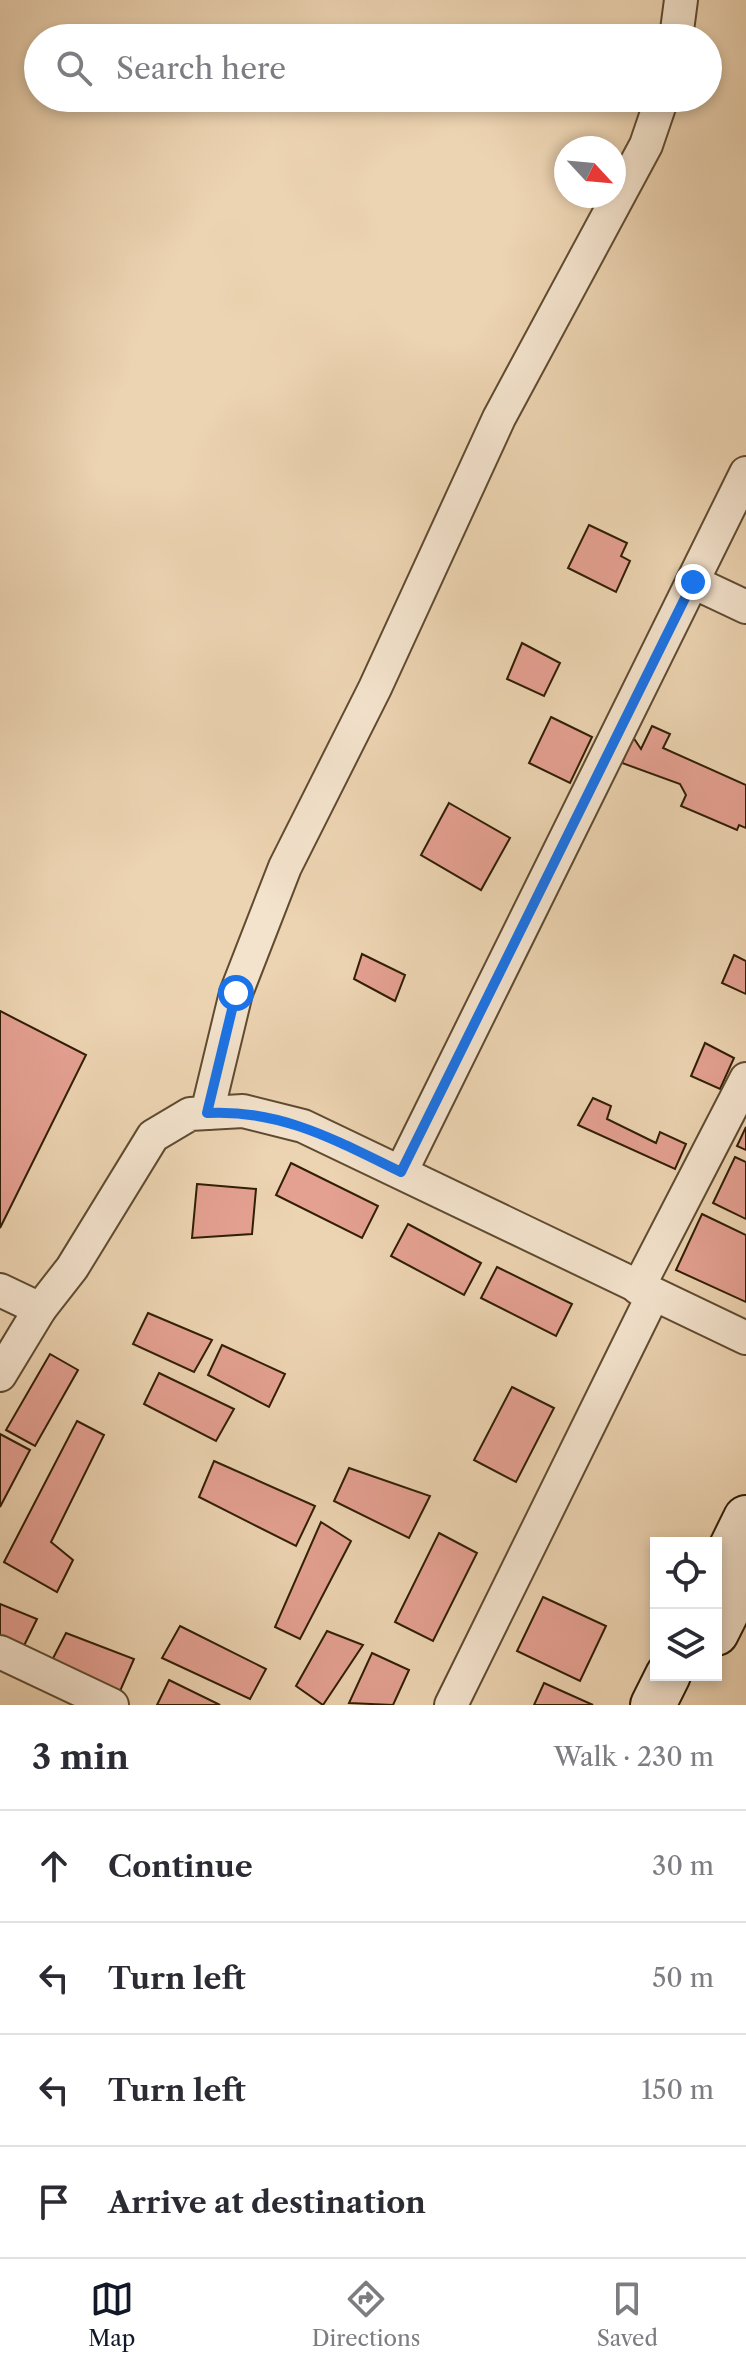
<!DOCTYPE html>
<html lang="en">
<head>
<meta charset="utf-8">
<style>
	:root { --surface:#fff; --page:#f2f2f3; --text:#2b2b33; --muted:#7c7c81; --line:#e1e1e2; --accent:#111827 }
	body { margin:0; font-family:"Libre Caslon Text",serif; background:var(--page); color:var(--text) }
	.controls { position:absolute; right:24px; bottom:24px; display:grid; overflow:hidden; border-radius:0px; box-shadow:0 4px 12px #0003 }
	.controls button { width:72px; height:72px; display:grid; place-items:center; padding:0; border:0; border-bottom:2px solid var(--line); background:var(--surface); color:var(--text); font:40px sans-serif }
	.compass { position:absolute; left:554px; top:136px; width:72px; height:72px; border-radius:50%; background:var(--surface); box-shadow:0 4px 12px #0003; rotate:116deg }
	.stop { position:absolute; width:24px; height:24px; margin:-18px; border:6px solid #1a73e8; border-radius:50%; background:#fff }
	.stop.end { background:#1a73e8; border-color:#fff; box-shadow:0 2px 8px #0008 }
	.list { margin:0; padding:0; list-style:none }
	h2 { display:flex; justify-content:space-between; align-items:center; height:104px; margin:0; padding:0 32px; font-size:34px }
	h2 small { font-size:26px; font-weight:400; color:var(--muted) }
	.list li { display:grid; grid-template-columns:52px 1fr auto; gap:24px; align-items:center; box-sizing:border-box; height:112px; padding:0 32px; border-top:2px solid var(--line) }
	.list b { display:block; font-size:30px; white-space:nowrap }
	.list em { font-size:26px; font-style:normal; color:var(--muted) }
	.icon { flex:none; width:44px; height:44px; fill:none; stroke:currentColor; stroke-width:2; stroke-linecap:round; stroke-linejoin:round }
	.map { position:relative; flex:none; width:746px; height:1705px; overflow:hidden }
	.search { position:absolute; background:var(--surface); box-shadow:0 4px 12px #0003; left:24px; right:24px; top:24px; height:88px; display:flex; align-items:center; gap:20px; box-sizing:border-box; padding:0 28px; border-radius:44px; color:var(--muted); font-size:30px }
	.sheet { height:552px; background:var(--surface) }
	nav { display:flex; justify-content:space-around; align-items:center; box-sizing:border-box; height:112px; border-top:2px solid var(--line); background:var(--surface); font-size:22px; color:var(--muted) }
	nav a { display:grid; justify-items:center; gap:4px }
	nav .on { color:var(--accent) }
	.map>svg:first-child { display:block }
</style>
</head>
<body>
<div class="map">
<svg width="746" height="1705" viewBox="0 0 746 1705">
	<rect width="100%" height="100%" fill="#ecd3b1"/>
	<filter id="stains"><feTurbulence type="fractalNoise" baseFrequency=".0025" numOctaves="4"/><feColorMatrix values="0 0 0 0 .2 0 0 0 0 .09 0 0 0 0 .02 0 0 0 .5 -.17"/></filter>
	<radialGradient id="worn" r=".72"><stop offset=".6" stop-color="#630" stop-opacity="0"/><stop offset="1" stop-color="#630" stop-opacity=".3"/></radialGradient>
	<g fill="#e4a091" stroke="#301e05" stroke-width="2">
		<path d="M589 525 627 543 621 556 630 561 616 592 568 568Z"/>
		<path d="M522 643 560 663 544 696 507 679Z"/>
		<path d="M551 717 592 737 570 783 529 763Z"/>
		<path d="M652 726 670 734 663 748 746 785V828L739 825 737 830 681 806 686 795 680 784 622 763 633 737 641 749Z"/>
		<path d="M449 803 510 838 481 890 421 855Z"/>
		<path d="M362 954 405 975 395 1001 354 979Z"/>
		<path d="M734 955 746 961V994L722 983Z"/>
		<path d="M0 1011 86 1055 0 1228Z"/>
		<path d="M705 1043 734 1058 720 1089 691 1076Z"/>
		<path d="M593 1098 611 1106 607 1119 656 1143 660 1132 686 1144 675 1169 578 1125Z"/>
		<path d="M746 1127V1150L737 1146Z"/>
		<path d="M735 1157 746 1162V1219L713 1203Z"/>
		<path d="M291 1163 378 1206 362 1238 276 1195Z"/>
		<path d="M197 1184 256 1189 252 1234 192 1238Z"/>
		<path d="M702 1214 746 1235V1302L676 1270Z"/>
		<path d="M408 1224 481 1263 464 1295 391 1256Z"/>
		<path d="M497 1267 572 1304 556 1336 481 1298Z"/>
		<path d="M148 1313 212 1340 194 1372 133 1344Z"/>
		<path d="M222 1345 285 1374 269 1407 208 1375Z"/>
		<path d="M50 1354 78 1370 35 1446 6 1430Z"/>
		<path d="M159 1373 234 1409 216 1441 144 1404Z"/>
		<path d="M512 1387 554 1408 516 1482 474 1460Z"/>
		<path d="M77 1421 104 1435 51 1542 73 1560 57 1592 4 1562Z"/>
		<path d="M0 1434 30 1450 0 1507Z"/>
		<path d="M214 1461 315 1506 296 1546 199 1497Z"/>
		<path d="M349 1468 430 1496 409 1538 334 1501Z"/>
		<path d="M321 1522 351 1541 300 1639 275 1627Z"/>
		<path d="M439 1533 477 1553 433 1641 395 1622Z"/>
		<path d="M543 1597 606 1626 580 1681 517 1651Z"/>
		<path d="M0 1604 37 1619 17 1660 0 1649Z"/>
		<path d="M180 1626 266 1669 250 1699 162 1658Z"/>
		<path d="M327 1631 363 1645 323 1705 296 1686Z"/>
		<path d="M66 1633 134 1659 117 1698 49 1666Z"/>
		<path d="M372 1653 409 1670 393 1705 349 1703Z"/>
		<path d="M169 1680 220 1705H157Z"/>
		<path d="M544 1683 593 1705H534Z"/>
	</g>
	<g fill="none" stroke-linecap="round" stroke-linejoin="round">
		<defs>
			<g id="street">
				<path d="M676 38 681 0"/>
				<path d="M693 582 746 607"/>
				<path d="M207 1113 236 993 285 867 375 688 499 418 646 145 662 98"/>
				<path d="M401 1172 746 473"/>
				<path d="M638 1288 746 1079"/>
				<path d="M0 1290 40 1309"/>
				<path d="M0 1375 40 1309 72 1268 153 1136 190 1114 243 1111 303 1126 746 1338"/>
				<path d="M0 1652 112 1705"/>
				<path d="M451 1705 653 1295"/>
			</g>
			<g id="secondary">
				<path d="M716 1579 746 1518"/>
				<path d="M716 1633 746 1573"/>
				<path d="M653 1705 668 1675"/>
			</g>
		</defs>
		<use href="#street" stroke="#5f4b30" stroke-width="36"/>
		<use href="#secondary" stroke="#301e05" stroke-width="48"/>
		<use href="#street" stroke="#f3e2cc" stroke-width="32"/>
		<use href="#secondary" stroke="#f3e2cc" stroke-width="44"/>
	</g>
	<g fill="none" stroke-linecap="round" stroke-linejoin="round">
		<path stroke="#1a73e8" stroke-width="10" d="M236 993 207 1113C281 1109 337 1141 401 1172L693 582"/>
	</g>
	<rect width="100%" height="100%" filter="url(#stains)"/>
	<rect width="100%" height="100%" fill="url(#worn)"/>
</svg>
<div class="controls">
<button><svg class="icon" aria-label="locate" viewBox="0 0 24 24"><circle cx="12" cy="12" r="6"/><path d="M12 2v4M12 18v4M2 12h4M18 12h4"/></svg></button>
<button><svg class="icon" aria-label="layers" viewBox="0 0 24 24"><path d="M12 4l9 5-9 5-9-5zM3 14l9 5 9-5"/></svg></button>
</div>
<svg class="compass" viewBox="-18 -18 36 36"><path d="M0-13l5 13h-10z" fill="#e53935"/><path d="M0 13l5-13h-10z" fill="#7c7c81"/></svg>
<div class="stop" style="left:236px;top:993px"></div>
<div class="stop end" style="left:693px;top:582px"></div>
<div class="search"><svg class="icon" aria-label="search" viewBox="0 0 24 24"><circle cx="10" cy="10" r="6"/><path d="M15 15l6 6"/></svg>Search here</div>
</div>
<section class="sheet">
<h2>3 min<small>Walk · 230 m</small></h2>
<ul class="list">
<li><svg class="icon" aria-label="ahead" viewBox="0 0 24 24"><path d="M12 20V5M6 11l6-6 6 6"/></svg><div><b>Continue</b></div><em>30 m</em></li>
<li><svg class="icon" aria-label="left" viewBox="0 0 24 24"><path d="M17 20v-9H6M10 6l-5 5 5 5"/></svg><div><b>Turn left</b></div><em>50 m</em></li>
<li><svg class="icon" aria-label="left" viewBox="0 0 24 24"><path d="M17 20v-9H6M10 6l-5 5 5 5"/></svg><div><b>Turn left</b></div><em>150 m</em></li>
<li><svg class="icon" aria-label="arrive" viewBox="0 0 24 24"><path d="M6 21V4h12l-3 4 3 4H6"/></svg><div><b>Arrive at destination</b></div></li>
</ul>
</section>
<nav>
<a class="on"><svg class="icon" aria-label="map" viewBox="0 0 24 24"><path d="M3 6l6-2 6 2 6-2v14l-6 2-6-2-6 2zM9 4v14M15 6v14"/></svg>Map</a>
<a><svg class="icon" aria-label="directions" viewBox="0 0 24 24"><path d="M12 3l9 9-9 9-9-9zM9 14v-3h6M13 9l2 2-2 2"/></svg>Directions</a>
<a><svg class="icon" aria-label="saved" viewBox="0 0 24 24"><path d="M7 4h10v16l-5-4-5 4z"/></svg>Saved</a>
</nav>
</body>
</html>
